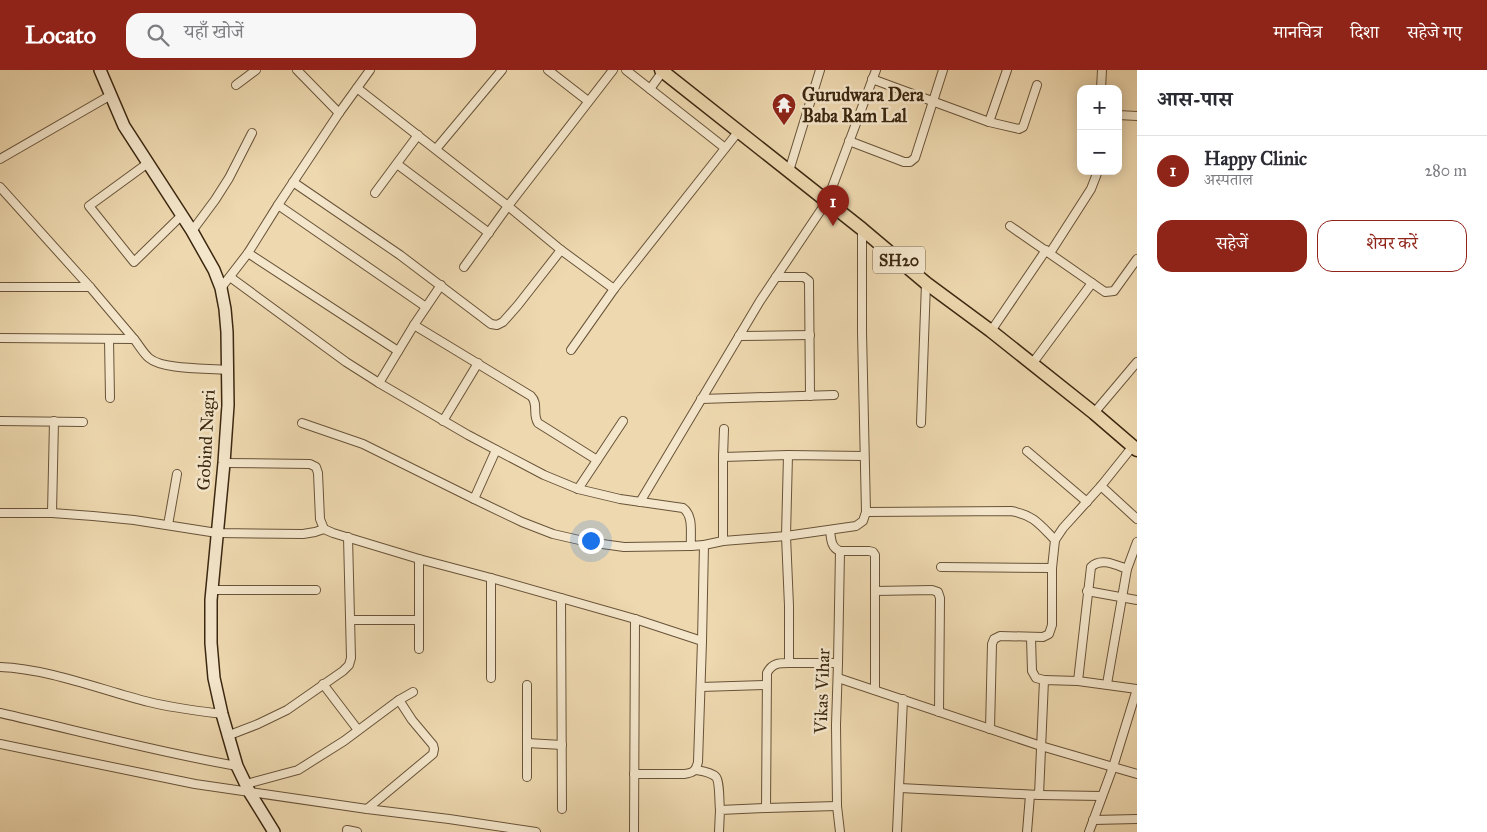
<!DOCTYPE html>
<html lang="hi">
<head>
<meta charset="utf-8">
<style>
	:root { --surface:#fff; --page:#f7f7f7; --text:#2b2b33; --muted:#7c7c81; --line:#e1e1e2; --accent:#8f2418 }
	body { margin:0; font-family:"IM FELL Great Primer","Noto Serif Devanagari",serif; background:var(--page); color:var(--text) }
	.controls { position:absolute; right:15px; top:15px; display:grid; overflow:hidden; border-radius:10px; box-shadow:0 2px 12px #0003 }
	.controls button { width:45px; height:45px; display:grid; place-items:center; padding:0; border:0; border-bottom:1px solid var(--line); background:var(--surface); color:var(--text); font:25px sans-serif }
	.you { position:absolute; left:590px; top:470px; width:18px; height:18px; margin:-12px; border:4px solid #fff; border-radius:50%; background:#1a73e8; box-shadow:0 0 0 8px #1a73e833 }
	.badge { display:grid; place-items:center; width:32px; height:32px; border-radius:50%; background:var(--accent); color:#fff; font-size:16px; font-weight:700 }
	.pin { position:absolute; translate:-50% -41px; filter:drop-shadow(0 1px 2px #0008) }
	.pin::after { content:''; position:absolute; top:26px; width:18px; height:15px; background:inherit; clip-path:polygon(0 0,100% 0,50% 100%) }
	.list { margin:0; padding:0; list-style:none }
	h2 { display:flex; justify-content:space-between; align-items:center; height:65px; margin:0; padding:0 20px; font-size:21px }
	h2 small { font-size:16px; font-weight:400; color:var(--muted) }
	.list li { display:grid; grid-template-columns:32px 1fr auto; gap:15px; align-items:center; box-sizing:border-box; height:70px; padding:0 20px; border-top:1px solid var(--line) }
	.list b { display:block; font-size:19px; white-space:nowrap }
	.list p { margin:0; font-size:16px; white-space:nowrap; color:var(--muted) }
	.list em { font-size:16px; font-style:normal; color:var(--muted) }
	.actions { display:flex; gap:10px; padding:15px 20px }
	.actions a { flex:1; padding:11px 0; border:1px solid var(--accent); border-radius:15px; text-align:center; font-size:18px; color:var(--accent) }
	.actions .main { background:var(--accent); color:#fff }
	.icon { flex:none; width:28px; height:28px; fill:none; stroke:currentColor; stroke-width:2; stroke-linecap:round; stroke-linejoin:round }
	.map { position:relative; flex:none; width:1137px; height:762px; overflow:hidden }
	header { display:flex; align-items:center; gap:30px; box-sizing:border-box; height:70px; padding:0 25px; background:var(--accent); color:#fff }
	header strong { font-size:24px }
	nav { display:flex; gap:28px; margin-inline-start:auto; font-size:18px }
	.search { width:350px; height:45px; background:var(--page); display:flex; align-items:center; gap:12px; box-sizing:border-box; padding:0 18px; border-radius:15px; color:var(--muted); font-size:19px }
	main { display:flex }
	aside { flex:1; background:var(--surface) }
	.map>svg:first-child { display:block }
</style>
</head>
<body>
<header>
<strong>Locato</strong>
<div class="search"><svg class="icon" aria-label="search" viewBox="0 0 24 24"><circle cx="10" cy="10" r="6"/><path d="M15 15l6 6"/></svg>यहाँ खोजें</div>
<nav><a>मानचित्र</a><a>दिशा</a><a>सहेजे गए</a></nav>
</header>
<main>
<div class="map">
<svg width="1137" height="762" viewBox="0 0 1137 762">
	<rect width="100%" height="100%" fill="#eed8af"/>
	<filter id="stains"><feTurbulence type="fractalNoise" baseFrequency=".004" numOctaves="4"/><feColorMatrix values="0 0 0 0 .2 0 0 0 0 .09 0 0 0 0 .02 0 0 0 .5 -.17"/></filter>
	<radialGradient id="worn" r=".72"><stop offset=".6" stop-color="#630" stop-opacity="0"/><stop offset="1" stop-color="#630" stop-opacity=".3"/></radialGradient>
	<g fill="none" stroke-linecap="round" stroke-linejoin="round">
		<defs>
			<g id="street">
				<path d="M297 0 339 43"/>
				<path d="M548 0 588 31"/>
				<path d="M626 0 650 19 663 1"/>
				<path d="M872 9 989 52 1019 59 1023 57 1037 15"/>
				<path d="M236 15 256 0"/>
				<path d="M357 18 508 136 561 180 614 219"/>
				<path d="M650 19 725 78"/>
				<path d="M1101 19 1102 0"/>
				<path d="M1118 45 1137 46"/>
				<path d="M989 52 1007 0"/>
				<path d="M849 71 904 92H910L915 88 943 0"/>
				<path d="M436 79 502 0"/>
				<path d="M0 89 111 25"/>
				<path d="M148 93 89 136 134 192 182 145"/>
				<path d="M397 94 489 163"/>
				<path d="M789 101 820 0"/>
				<path d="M293 112 400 185 491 254 497 255 503 252 518 235 561 180"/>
				<path d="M0 117 90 217 134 269"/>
				<path d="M375 123 418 65"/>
				<path d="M278 135 426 237"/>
				<path d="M1010 156 1105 222 1114 221 1137 189"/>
				<path d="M862 159V262L866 442"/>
				<path d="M192 161 215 130 229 108 252 63"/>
				<path d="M248 183 398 281"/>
				<path d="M1050 183 1091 119 1098 101"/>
				<path d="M464 197 508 136 613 0"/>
				<path d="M230 207 346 292 379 313 468 365 544 405 578 419 620 429 683 438C694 446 690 463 691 476L704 475"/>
				<path d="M776 207H804L809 211 810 326"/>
				<path d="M0 217H90"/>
				<path d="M221 218 248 183 278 135 339 43 370 0"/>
				<path d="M414 255 531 326C539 334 532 344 538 353L597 390"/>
				<path d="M991 261 1046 180"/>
				<path d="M739 266 810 265"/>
				<path d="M0 268 134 269C139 275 143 283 149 288 163 300 208 298 227 300"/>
				<path d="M109 269 110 328"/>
				<path d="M571 280 614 219 738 62"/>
				<path d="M1032 294 1092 213"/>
				<path d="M379 313 414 255 441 215"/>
				<path d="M701 329 834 325"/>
				<path d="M1094 343 1137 292"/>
				<path d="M0 351 83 352"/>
				<path d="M443 351 478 293"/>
				<path d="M302 353 363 374 474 429"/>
				<path d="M921 353 926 213"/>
				<path d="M496 380 474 429 522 452 553 464 588 472 624 477 691 476"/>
				<path d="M1027 381 1087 432"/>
				<path d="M723 387 788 385"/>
				<path d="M224 393 310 394 316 397 318 403 320 449 324 459 333 463 419 489 491 508 635 549 702 571 698 692C696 701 693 703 684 704H634"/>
				<path d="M1101 416 1137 449"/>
				<path d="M578 419 623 351"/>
				<path d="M640 432 760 231 827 131 876 0"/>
				<path d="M0 443H52L93 446 134 450 217 463 303 464 315 462 324 459"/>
				<path d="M52 443 54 351"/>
				<path d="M168 455 177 404"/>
				<path d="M830 460C831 469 831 478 840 481H869L873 482 875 485V620"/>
				<path d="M723 471V387L724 359"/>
				<path d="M840 481 838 593 836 655 837 736 840 762"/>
				<path d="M941 497 1052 498"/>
				<path d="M1127 499 1137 472"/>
				<path d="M212 520H316"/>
				<path d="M875 521 932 520 938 522 940 528 939 642"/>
				<path d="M1087 521 1137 530"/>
				<path d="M561 528 562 739"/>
				<path d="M351 550H419"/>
				<path d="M1031 568 1032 601 1036 608 1044 610"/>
				<path d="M702 571 704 475 723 471 786 466 856 456 863 451 866 442 1011 441C1034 445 1040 455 1055 470"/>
				<path d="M419 579V489"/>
				<path d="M789 593C779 593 772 593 767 603L766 738 837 736"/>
				<path d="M838 593H789V536L786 466 788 385 864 386"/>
				<path d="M0 597C50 599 101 620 149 632 173 638 198 641 222 644"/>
				<path d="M491 608V508"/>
				<path d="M838 608 1041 676 1137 704"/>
				<path d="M323 614 358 660"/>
				<path d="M1107 614 1127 499C1116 495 1101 487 1091 497L1078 611 1137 619"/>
				<path d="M701 617 766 615"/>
				<path d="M0 643C79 661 157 682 237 696"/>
				<path d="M990 659 992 574 994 569 1000 566 1043 567 1049 564 1052 555V498L1055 470 1063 458 1101 416 1133 376"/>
				<path d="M227 666 258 654 287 640 343 601 349 595 351 588 348 467"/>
				<path d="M527 673 562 675"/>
				<path d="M0 674 195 714 367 739 449 749 536 762"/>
				<path d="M696 700C702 701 711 702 716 707 720 712 719 732 720 740"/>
				<path d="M527 707V615"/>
				<path d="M246 714 298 700 344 671 399 630 413 622"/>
				<path d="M900 718 1039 725 1044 610 1078 611"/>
				<path d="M1039 725 1102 726"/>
				<path d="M367 739 433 684 434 679 433 675 412 650 399 630"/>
				<path d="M1093 750 1137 749"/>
				<path d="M347 760 357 762"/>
				<path d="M634 762 635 549"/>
				<path d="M719 762 720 740 766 738"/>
				<path d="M897 762 903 629"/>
				<path d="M1027 762 1030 725"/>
				<path d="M1089 762 1113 697 1137 619"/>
			</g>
			<path id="secondary" d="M100 0 124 56 192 161 214 200 221 218 225 239 227 262 228 335 224 393 211 530V573L214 608 222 644 237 696 250 723 274 762"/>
			<path id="primary" d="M661 0 862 159 926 213 991 261 1094 343 1137 380"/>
		</defs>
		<use href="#street" stroke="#685338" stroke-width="10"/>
		<use href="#secondary" stroke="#3b2710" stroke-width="14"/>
		<use href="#primary" stroke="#3b2710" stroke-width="15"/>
		<use href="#street" stroke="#f4e6cb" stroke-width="8"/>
		<use href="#secondary" stroke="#f4e6cb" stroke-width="11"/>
		<use href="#primary" stroke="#eed8af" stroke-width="12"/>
	</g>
	<defs>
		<symbol id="temple-pin" viewBox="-11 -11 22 30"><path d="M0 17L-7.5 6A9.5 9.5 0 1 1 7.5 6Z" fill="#8f2418" stroke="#f4e6cb"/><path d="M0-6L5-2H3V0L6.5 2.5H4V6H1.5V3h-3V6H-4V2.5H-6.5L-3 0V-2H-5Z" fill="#fff"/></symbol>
	</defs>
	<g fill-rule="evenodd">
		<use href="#temple-pin" x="770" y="21" width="28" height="38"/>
	</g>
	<g text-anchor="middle" stroke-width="5" stroke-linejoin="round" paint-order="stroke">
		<rect fill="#f4e6cb" stroke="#726048" stroke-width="1" x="873" y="176.5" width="52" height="27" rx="4"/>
		<g font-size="16" font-weight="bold" fill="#3b2710">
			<text x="899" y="196">SH20</text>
		</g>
		<g font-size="18" font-weight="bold" fill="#3b2710" stroke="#f4e6cb" text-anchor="start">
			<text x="802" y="31">Gurudwara Dera<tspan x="802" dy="21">Baba Ram Lal</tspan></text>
		</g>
		<g font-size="18" fill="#3b2710" stroke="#f4e6cb">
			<text transform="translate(206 370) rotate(-87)" y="6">Gobind Nagri</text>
			<text transform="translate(822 621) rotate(-88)" y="6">Vikas Vihar</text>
		</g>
	</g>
	<rect width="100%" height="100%" filter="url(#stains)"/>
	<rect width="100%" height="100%" fill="url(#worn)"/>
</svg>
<div class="controls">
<button>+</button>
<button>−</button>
</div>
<div class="you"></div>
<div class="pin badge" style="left:833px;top:156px">1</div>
</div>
<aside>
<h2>आस-पास<small></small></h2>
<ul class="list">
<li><span class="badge">1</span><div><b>Happy Clinic</b><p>अस्पताल</p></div><em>280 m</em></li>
</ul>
<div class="actions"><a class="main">सहेजें</a><a>शेयर करें</a></div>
</aside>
</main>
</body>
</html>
